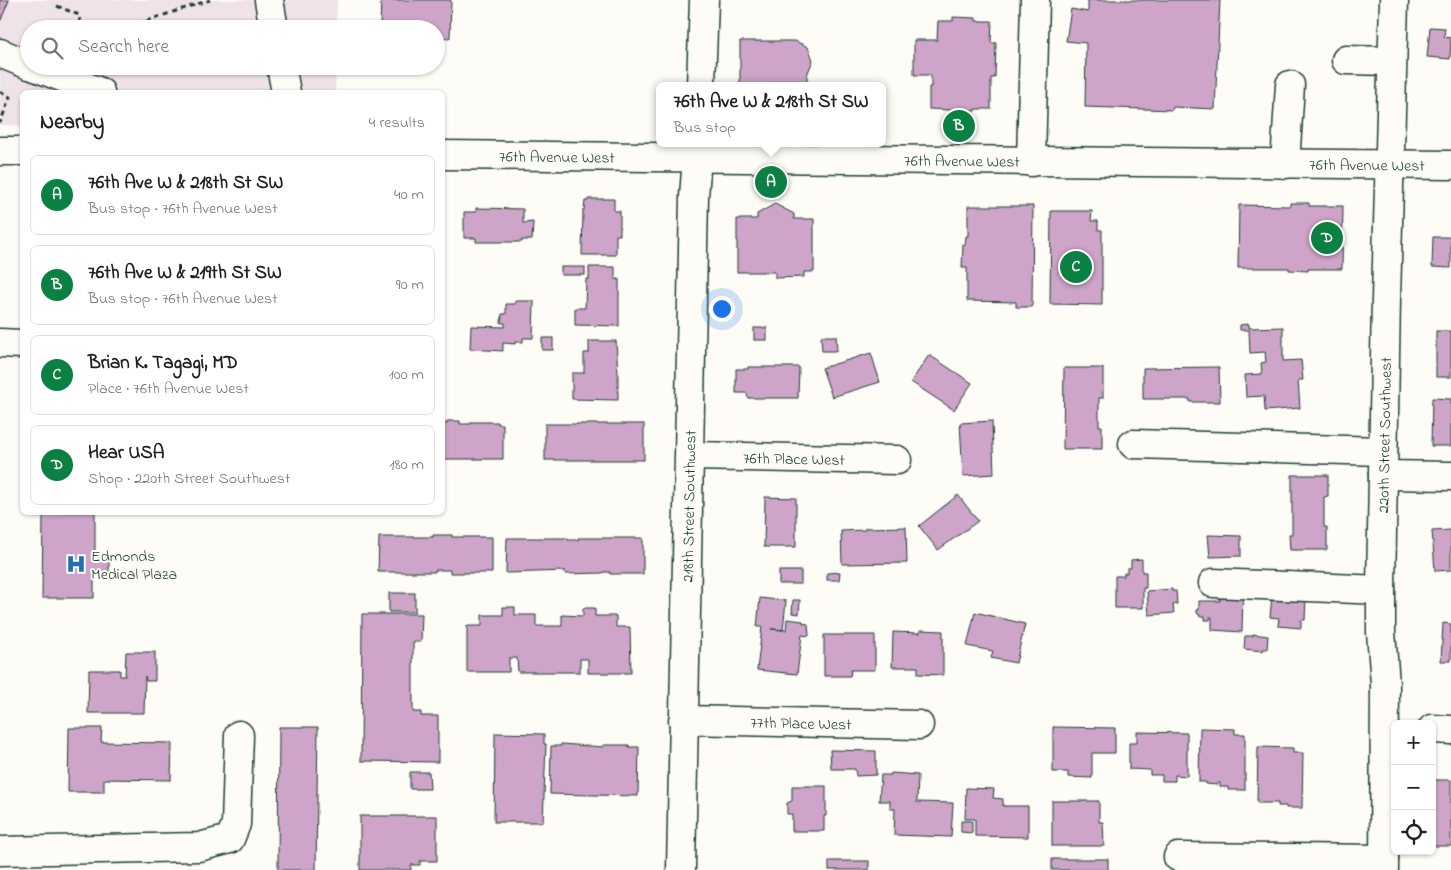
<!DOCTYPE html>
<html lang="en">
<head>
<meta charset="utf-8">
<style>
	:root { --surface:#fff; --page:#f6f6f6; --text:#202124; --muted:#757577; --line:#e0e0e0; --accent:#0b8043 }
	body { margin:0; font-family:"Indie Flower",sans-serif; background:var(--page); color:var(--text) }
	.controls { position:absolute; right:15px; bottom:15px; display:grid; overflow:hidden; border-radius:8px; box-shadow:0 1px 4px #0004 }
	.controls button { width:45px; height:45px; display:grid; place-items:center; padding:0; border:0; border-bottom:1px solid var(--line); background:var(--surface); color:var(--text); font:25px sans-serif }
	.you { position:absolute; left:721px; top:308px; width:18px; height:18px; margin:-12px; border:4px solid #fff; border-radius:50%; background:#1a73e8; box-shadow:0 0 0 8px #1a73e833 }
	.badge { display:grid; place-items:center; width:32px; height:32px; border-radius:50%; background:var(--accent); color:#fff; font-size:16px; font-weight:700 }
	.pin { position:absolute; translate:-50% -50%; border:2px solid #fff; box-shadow:0 1px 5px #0006 }
	.popup { position:absolute; left:656px; top:82px; width:230px; height:65px; box-sizing:border-box; display:grid; place-content:center; border-radius:8px; background:var(--surface); filter:drop-shadow(0 1px 4px #0005); font-size:16px; white-space:nowrap; color:var(--muted) }
	.popup b { font-size:19px; color:var(--text) }
	.popup::after { content:''; position:absolute; left:50%; top:100%; margin-left:-10px; border:10px solid transparent; border-top-color:var(--surface) }
	.list { margin:0; padding:0; list-style:none }
	h2 { display:flex; justify-content:space-between; align-items:center; height:65px; margin:0; padding:0 20px; font-size:21px }
	h2 small { font-size:16px; font-weight:400; color:var(--muted) }
	.list li { display:grid; grid-template-columns:32px 1fr auto; gap:15px; align-items:center; box-sizing:border-box; height:80px; margin:0 10px 10px; padding:0 10px; border:1px solid var(--line); border-radius:8px }
	.list b { display:block; font-size:19px; white-space:nowrap }
	.list p { margin:0; font-size:16px; white-space:nowrap; color:var(--muted) }
	.list em { font-size:16px; font-style:normal; color:var(--muted) }
	.icon { flex:none; width:28px; height:28px; fill:none; stroke:currentColor; stroke-width:2; stroke-linecap:round; stroke-linejoin:round }
	.map { position:relative; flex:none; width:1451px; height:870px; overflow:hidden }
	.search { position:absolute; background:var(--surface); box-shadow:0 1px 4px #0004; left:20px; top:20px; width:425px; height:55px; display:flex; align-items:center; gap:12px; box-sizing:border-box; padding:0 18px; border-radius:28px; color:var(--muted); font-size:19px }
	.panel { position:absolute; background:var(--surface); box-shadow:0 1px 4px #0004; left:20px; top:90px; width:425px; height:425px; border-radius:8px }
	.map>svg:first-child { display:block }
</style>
</head>
<body>
<div class="map">
<svg width="1451" height="870" viewBox="0 0 1451 870">
	<rect width="100%" height="100%" fill="#fdfcf7"/>
	<filter id="ink" filterUnits="userSpaceOnUse"><feTurbulence type="fractalNoise" baseFrequency=".02" numOctaves="2"/><feDisplacementMap in="SourceGraphic" scale="10" xChannelSelector="R" yChannelSelector="G"/><feConvolveMatrix kernelMatrix="1 2 1 2 8 2 1 2 1" color-interpolation-filters="sRGB"/></filter>
	<g filter="url(#ink)">
		<path fill="#efe2e9" d="M0 0H337L336 29H29V66H336L335 92H22V126L0 125Z"/>
		<g fill="#cea4c8" stroke="#1f3d34">
			<path d="M0 0H9L1 20H0Z"/>
			<path d="M381 0H451L450 38 436 37V29H404V26L380 25Z"/>
			<path d="M1088 0H1220L1215 109 1173 107 1172 110 1085 107 1086 43 1066 41 1071 9 1088 12Z"/>
			<path d="M953 17 976 18V21H992L991 43H996L995 78H991V109H975V111L929 109V87H931V75H914V40H937L938 21H953Z"/>
			<path d="M1430 27 1445 28 1444 37 1451 38 1450 59 1427 57Z"/>
			<path d="M740 41H795L808 47 813 60 807 75V86H740Z"/>
			<path d="M588 199H614V211H620V235H616V255H582L583 210H584L585 201H588Z"/>
			<path d="M1290 203H1309V206H1343L1342 269H1308V271L1289 270V268H1238L1239 205 1290 206Z"/>
			<path d="M775 204 794 214V219H814V272H804V277L775 278V272H737V219H757V214Z"/>
			<path d="M968 206H1033L1032 307H1016V302L967 301V268H962L963 244 965 245 966 236H968Z"/>
			<path d="M476 208 523 209V223L533 222 532 240H522V242H476V238H464V212H476Z"/>
			<path d="M1051 211H1092L1091 221H1098V230H1102V305L1050 304Z"/>
			<path d="M1433 237H1451V268L1432 267Z"/>
			<rect x="561" y="267" width="24" height="8"/>
			<path d="M589 267H615V279H619V326L575 325V308H585L586 279H589Z"/>
			<path d="M515 301H534L533 338H523V342H515V344L503 343V351L470 349 471 326 505 327V323H501L502 314H506V304H515Z"/>
			<path d="M1249 324V328L1283 327V361L1301 360 1303 380H1298L1300 408 1265 411 1264 396 1246 397 1245 375 1262 374 1261 363 1266 362 1265 352 1250 353 1249 330H1240V325Z"/>
			<rect x="754" y="328" width="13" height="12"/>
			<rect x="1436" y="331" width="15" height="46"/>
			<path d="M821 336H836L837 351H822Z"/>
			<rect x="542" y="338" width="11" height="12"/>
			<path d="M589 341H616L618 374V400L572 399V373H584V353H589Z"/>
			<path d="M871 353 880 382 832 397 822 368Z"/>
			<path d="M929 355 972 383 954 410 911 382Z"/>
			<path d="M748 367H799L798 398H748L747 393H736V369H748Z"/>
			<path d="M1219 367 1220 402H1190V399H1143V368Z"/>
			<path d="M1064 368H1103V398H1099V426H1102V449H1063Z"/>
			<path d="M1432 398 1451 399V446H1431Z"/>
			<path d="M447 421H460V424H471V422H498V424H503V459H442V423L447 424Z"/>
			<path d="M992 421 994 474 963 476 960 423Z"/>
			<rect x="545" y="424" width="99" height="36"/>
			<path d="M1292 475H1328V496L1324 497V527H1327V550H1290L1289 534H1292Z"/>
			<path d="M958 495 978 521 938 550 919 526Z"/>
			<path d="M765 497 796 498V547H764Z"/>
			<path d="M43 512H95V555H109V573H94V598H42Z"/>
			<path d="M906 527 907 563 842 564 841 531 865 530V528Z"/>
			<path d="M1451 530V570L1435 571 1432 531Z"/>
			<path d="M433 535H452V537H492V573H450V570H435V572H378L379 537H433Z"/>
			<path d="M1208 535 1241 536V556L1210 557Z"/>
			<path d="M507 538H568V540H578V538H643V574H610V572H603V573L565 574V571L506 573Z"/>
			<path d="M1142 559V572H1146V588H1143V608H1115V576H1124V573H1127V568H1131V560Z"/>
			<rect x="779" y="571" width="22" height="13"/>
			<path d="M840 572 839 580H827V573Z"/>
			<path d="M1172 589V591H1176L1177 604 1173 605 1174 613 1149 615 1147 591Z"/>
			<path d="M1243 591 1242 632 1212 630V617H1210V620H1205V616H1199V614L1197 613V610H1199V601H1220V593Z"/>
			<rect x="389" y="593" width="26" height="19"/>
			<path d="M1272 595 1306 598 1305 620H1301V628L1278 626 1279 618 1270 617Z"/>
			<path d="M760 598 786 601 783 630 771 629 786 630 787 619 803 621V623L808 624 809 636 802 635 797 674 757 670 762 627H757Z"/>
			<path d="M793 600H800L799 614 792 613Z"/>
			<path d="M503 607H515V615H536V626H562V615L583 616V608H595V616H616V627H630L631 673H588V659H580V672H518L517 658H509V672H467V626H482V615H503Z"/>
			<path d="M975 612 1025 624 1016 663 991 658 993 651 967 646Z"/>
			<path d="M362 614H422L421 642H413V712H421V716H438V762L361 761Z"/>
			<path d="M1443 623 1451 624V661H1441Z"/>
			<path d="M920 630 943 631V675L918 674V667H892L893 632 920 633Z"/>
			<path d="M1253 634 1268 636 1267 649H1263V651L1244 649 1245 636H1253Z"/>
			<path d="M824 635H875V670H851L850 676H824Z"/>
			<path d="M126 652H155V681H146L145 676 144 713H88L89 670H120V676H125Z"/>
			<path d="M279 727H318L316 870H278Z"/>
			<path d="M1053 727 1115 728V753H1092V778L1068 777V772H1053Z"/>
			<path d="M69 728H102L101 742 172 743 171 780 104 779V792H68Z"/>
			<path d="M1200 728 1235 729V734H1245V790H1228V787H1220V783H1217V785L1206 784V782H1199Z"/>
			<path d="M1137 732 1187 733V776L1175 775V781H1162V775H1150V770L1129 769V743H1137Z"/>
			<path d="M495 733 544 734V744H546L543 822H494Z"/>
			<path d="M561 744 603 747V745H629V747H639L638 796 550 794 551 746H561Z"/>
			<path d="M1258 747 1293 748V753H1303L1302 808H1286V806H1278V803H1257Z"/>
			<path d="M830 750 876 751V775L856 776 855 769H831Z"/>
			<path d="M410 772H429L430 789H410Z"/>
			<path d="M891 773 918 775 917 802 953 803 951 837 894 835 895 809H890V801H879L881 775H891Z"/>
			<rect x="1432" y="780" width="19" height="66"/>
			<path d="M792 786H826V816H824V831H792V814H787V803L792 801Z"/>
			<path d="M966 788 994 789 993 798 1003 799V806H1028V837L975 836V819H965Z"/>
			<path d="M1052 801H1099V822H1103L1104 846H1052Z"/>
			<path d="M360 816H437V861H420V865H411V870H360Z"/>
			<path d="M961 821H972V833L961 832Z"/>
			<rect x="1052" y="859" width="56" height="11"/>
			<rect x="829" y="861" width="40" height="9"/>
		</g>
		<g fill="none" stroke-linecap="round" stroke-linejoin="round">
			<defs>
				<g id="minor">
					<path d="M269 0 274 29"/>
					<path d="M0 53 29 65"/>
					<path d="M1346 60 1391 61"/>
					<path d="M33 66 100 92"/>
					<path d="M281 66 286 92"/>
					<path d="M701 86 704 0"/>
					<path d="M0 151H22"/>
					<path id="s1" d="M442 155 1451 165"/>
					<path d="M1031 162 1035 0"/>
					<path d="M1285 164 1290 85"/>
					<path d="M0 343 22 344"/>
					<path d="M1133 444 1383 451"/>
					<path id="s2" d="M690 456 897 460"/>
					<path d="M1383 475 1451 476"/>
					<path d="M1213 583 1381 590"/>
					<path id="s3" d="M683 720 919 725"/>
					<path d="M1432 729 1451 730"/>
					<path d="M0 851 199 847 230 839 236 824 239 735"/>
					<path d="M1178 857 1384 859"/>
					<path id="s4" d="M681 870 694 197 698 143"/>
				</g>
				<g id="major">
					<path id="s5" d="M1384 870 1385 684 1381 632V590L1386 299 1394 0"/>
				</g>
			</defs>
			<use href="#minor" stroke="#1f3d34" stroke-width="31"/>
			<use href="#major" stroke="#1f3d34" stroke-width="31"/>
			<g stroke="#1f3d34" stroke-width="3" stroke-dasharray="5 4" stroke-linecap="butt">
				<path d="M57 6 79 15 81 29"/>
				<path d="M121 29 210 0"/>
				<path d="M0 92 10 97 0 123"/>
			</g>
			<use href="#minor" stroke="#fdfcf7" stroke-width="28"/>
			<use href="#major" stroke="#fdfcf7" stroke-width="28"/>
		</g>
	</g>
	<defs>
		<symbol id="hospital-bare" viewBox="-9 -9 18 18"><path d="M-5-5h3v3.5h4V-5h3V5h-3V1.5h-4V5h-3Z" fill="#1f6fb2" stroke="#fdfcf7" stroke-width="2.5" paint-order="stroke"/></symbol>
	</defs>
	<g fill-rule="evenodd">
		<use href="#hospital-bare" x="62" y="550" width="28" height="28"/>
	</g>
	<g text-anchor="middle" stroke-width="4" stroke-linejoin="round" paint-order="stroke">
		<g font-size="16" fill="#1f3d34" stroke="#fdfcf7">
			<text dy="6" stroke="none"><textPath href="#s1" startOffset="115">76th Avenue West</textPath></text>
			<text dy="6" stroke="none"><textPath href="#s1" startOffset="520">76th Avenue West</textPath></text>
			<text dy="6" stroke="none"><textPath href="#s1" startOffset="925">76th Avenue West</textPath></text>
			<text dy="6" stroke="none"><textPath href="#s5" startOffset="435">220th Street Southwest</textPath></text>
			<text dy="6" stroke="none"><textPath href="#s2" startOffset="104">76th Place West</textPath></text>
			<text dy="6" stroke="none"><textPath href="#s4" startOffset="364">218th Street Southwest</textPath></text>
			<text dy="6" stroke="none"><textPath href="#s3" startOffset="118">77th Place West</textPath></text>
		</g>
		<g font-size="16" fill="#1f3d34" stroke="#fdfcf7" text-anchor="start">
			<text x="91" y="561">Edmonds<tspan x="91" dy="18">Medical Plaza</tspan></text>
		</g>
	</g>
</svg>
<div class="controls">
<button>+</button>
<button>−</button>
<button><svg class="icon" aria-label="locate" viewBox="0 0 24 24"><circle cx="12" cy="12" r="6"/><path d="M12 2v4M12 18v4M2 12h4M18 12h4"/></svg></button>
</div>
<div class="you"></div>
<div class="pin badge" style="left:771px;top:182px">A</div>
<div class="popup"><b>76th Ave W &amp; 218th St SW</b>Bus stop</div>
<div class="pin badge" style="left:959px;top:126px">B</div>
<div class="pin badge" style="left:1076px;top:267px">C</div>
<div class="pin badge" style="left:1327px;top:238px">D</div>
<div class="search"><svg class="icon" aria-label="search" viewBox="0 0 24 24"><circle cx="10" cy="10" r="6"/><path d="M15 15l6 6"/></svg>Search here</div>
<section class="panel">
<h2>Nearby<small>4 results</small></h2>
<ul class="list">
<li><span class="badge">A</span><div><b>76th Ave W &amp; 218th St SW</b><p>Bus stop · 76th Avenue West</p></div><em>40 m</em></li>
<li><span class="badge">B</span><div><b>76th Ave W &amp; 219th St SW</b><p>Bus stop · 76th Avenue West</p></div><em>90 m</em></li>
<li><span class="badge">C</span><div><b>Brian K. Tagagi, MD</b><p>Place · 76th Avenue West</p></div><em>100 m</em></li>
<li><span class="badge">D</span><div><b>Hear USA</b><p>Shop · 220th Street Southwest</p></div><em>180 m</em></li>
</ul>
</section>
</div>
</body>
</html>
